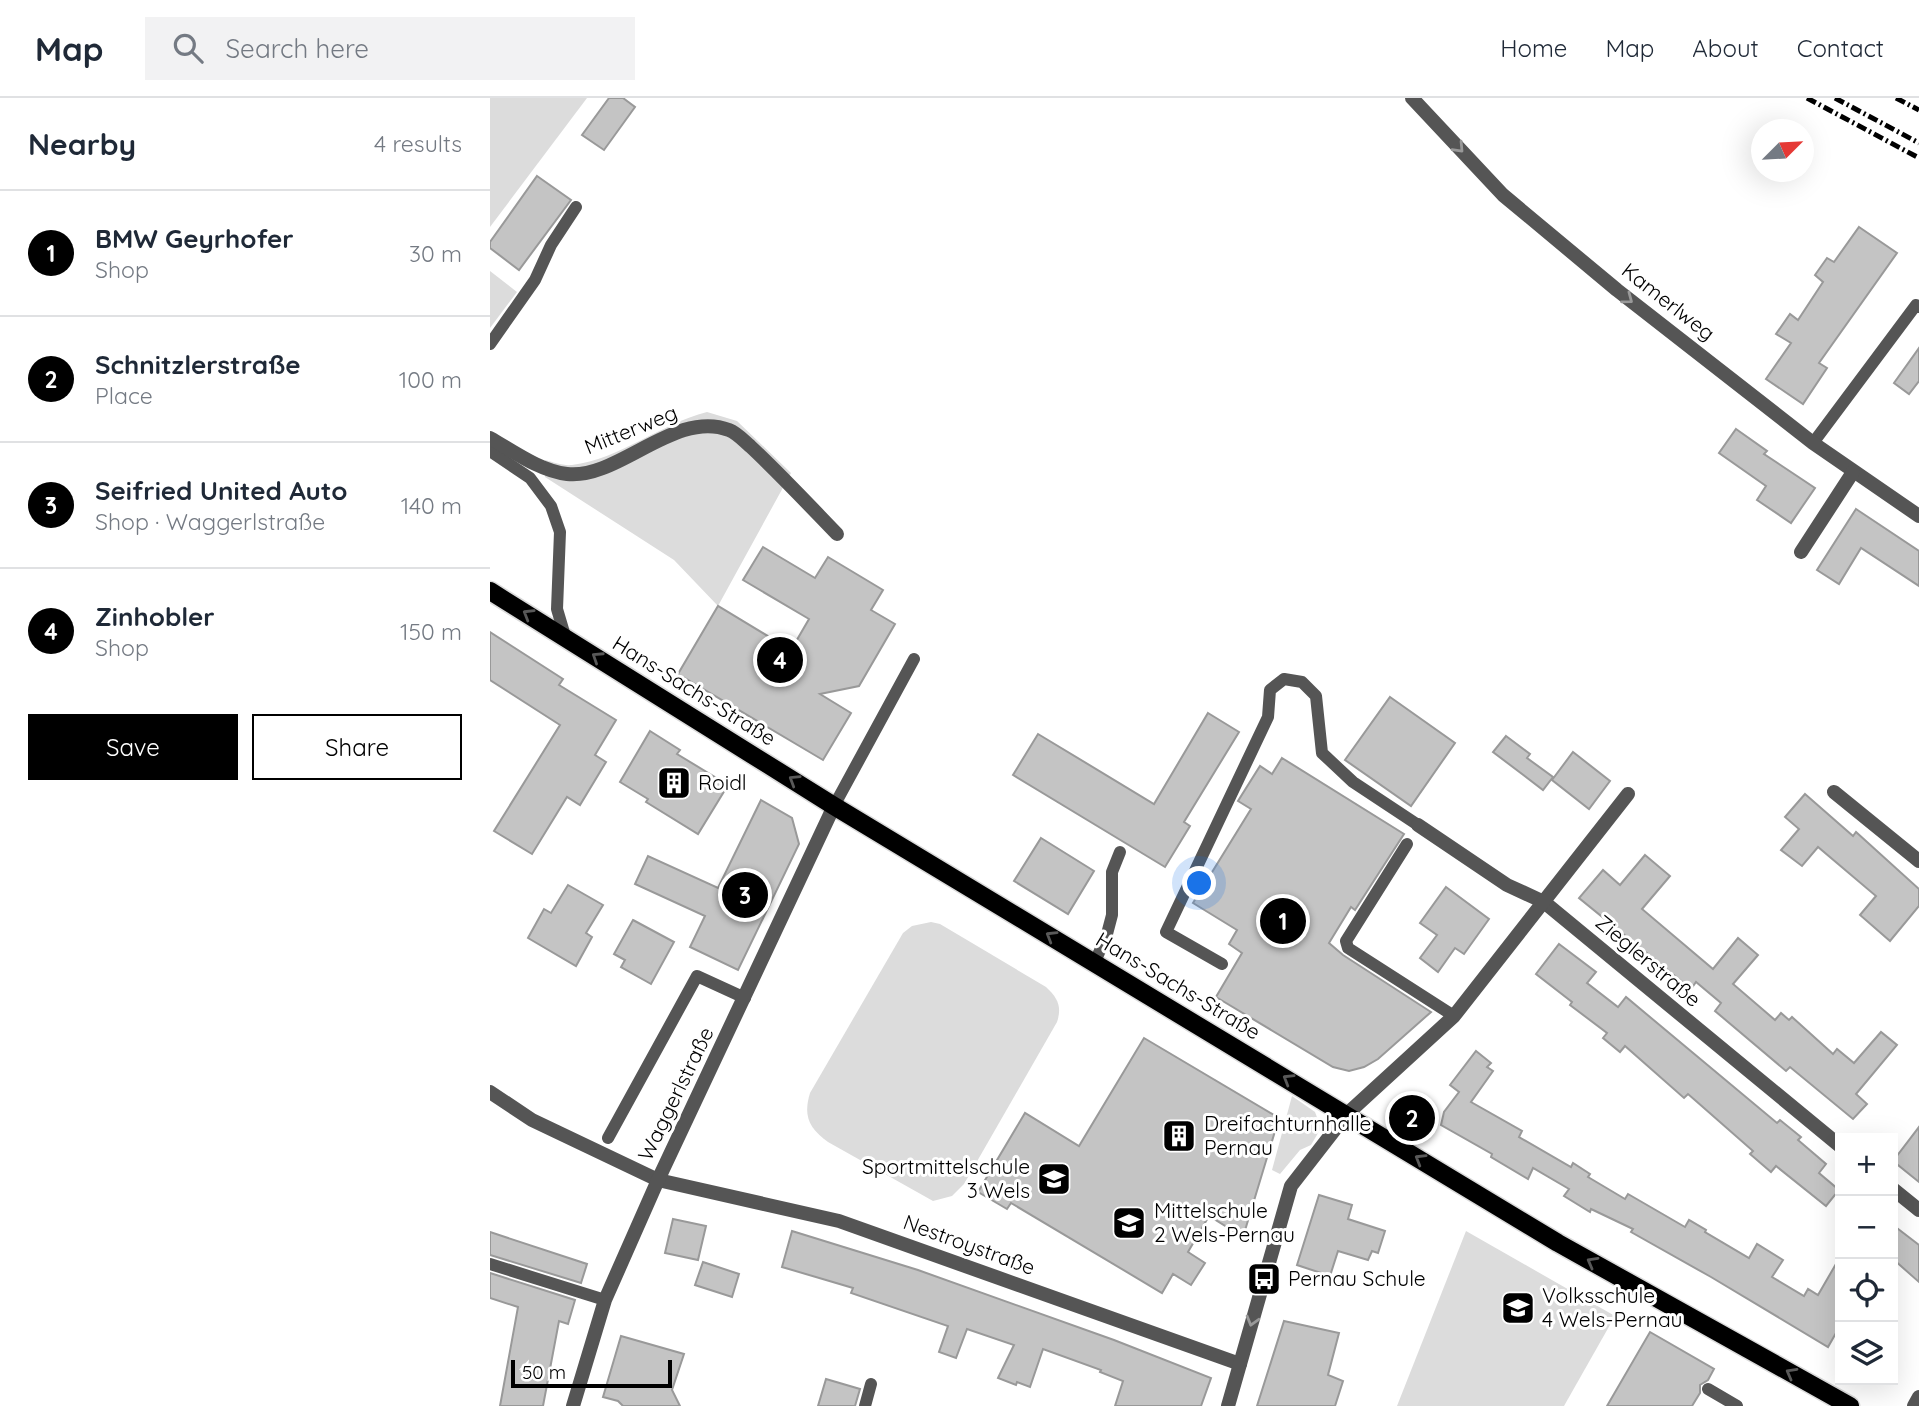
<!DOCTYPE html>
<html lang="en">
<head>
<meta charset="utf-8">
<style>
	:root { --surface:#fff; --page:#f2f2f3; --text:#1f2937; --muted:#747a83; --line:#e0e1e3; --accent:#000 }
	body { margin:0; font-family:Quicksand,sans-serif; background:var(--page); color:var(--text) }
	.controls { position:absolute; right:21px; bottom:21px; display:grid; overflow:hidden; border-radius:0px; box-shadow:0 7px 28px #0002 }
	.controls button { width:63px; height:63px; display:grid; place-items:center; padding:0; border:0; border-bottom:2px solid var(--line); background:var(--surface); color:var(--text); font:35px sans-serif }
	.compass { position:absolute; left:1261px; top:21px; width:63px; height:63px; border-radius:50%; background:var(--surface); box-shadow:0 7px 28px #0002; rotate:66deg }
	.scale { position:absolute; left:21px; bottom:18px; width:161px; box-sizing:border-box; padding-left:7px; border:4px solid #000; border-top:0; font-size:19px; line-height:24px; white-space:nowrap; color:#000; -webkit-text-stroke:5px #fff; paint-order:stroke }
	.you { position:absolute; left:710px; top:786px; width:24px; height:24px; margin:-18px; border:5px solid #fff; border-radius:50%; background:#1a73e8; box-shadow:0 0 0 10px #1a73e833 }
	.badge { display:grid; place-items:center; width:46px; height:46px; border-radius:50%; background:var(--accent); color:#fff; font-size:23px; font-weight:700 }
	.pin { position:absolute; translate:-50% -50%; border:4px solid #fff; box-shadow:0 2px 7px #0006 }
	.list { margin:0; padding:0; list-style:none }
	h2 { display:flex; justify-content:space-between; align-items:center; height:91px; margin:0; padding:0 28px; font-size:30px }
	h2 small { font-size:23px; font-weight:400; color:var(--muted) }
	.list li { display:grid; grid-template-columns:46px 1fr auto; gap:21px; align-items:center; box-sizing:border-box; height:126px; padding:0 28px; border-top:2px solid var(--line) }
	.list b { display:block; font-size:26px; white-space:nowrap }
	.list p { margin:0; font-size:23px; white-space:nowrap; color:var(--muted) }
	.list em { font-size:23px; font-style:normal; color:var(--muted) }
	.actions { display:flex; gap:14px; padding:21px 28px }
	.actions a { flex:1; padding:16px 0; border:2px solid var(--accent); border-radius:0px; text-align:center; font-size:24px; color:var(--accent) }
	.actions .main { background:var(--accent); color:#fff }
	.icon { flex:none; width:38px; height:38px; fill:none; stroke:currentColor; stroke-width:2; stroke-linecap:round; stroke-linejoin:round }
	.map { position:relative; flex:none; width:1429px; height:1308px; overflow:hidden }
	header { display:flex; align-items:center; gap:42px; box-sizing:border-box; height:98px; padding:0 35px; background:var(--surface); border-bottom:2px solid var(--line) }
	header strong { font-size:33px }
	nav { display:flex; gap:38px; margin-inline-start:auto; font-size:24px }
	.search { width:490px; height:63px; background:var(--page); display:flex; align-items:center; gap:18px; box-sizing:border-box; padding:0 24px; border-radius:0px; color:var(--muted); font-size:26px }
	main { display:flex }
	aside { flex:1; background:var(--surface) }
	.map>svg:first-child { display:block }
</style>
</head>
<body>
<header>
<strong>Map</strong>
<div class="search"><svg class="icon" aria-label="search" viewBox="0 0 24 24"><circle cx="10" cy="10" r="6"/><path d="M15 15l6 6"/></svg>Search here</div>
<nav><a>Home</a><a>Map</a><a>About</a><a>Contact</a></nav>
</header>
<main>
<aside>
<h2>Nearby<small>4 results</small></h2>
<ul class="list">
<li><span class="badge">1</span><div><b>BMW Geyrhofer</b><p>Shop</p></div><em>30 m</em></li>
<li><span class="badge">2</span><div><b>Schnitzlerstraße</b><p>Place</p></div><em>100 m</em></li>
<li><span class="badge">3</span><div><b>Seifried United Auto</b><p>Shop · Waggerlstraße</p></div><em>140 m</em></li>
<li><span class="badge">4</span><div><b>Zinhobler</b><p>Shop</p></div><em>150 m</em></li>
</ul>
<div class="actions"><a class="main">Save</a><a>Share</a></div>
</aside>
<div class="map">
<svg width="1429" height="1308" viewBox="0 0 1429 1308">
	<rect width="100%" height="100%" fill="#fff"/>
	<g fill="#dcdcdc">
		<path d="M0 0H97L0 129Z"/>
		<path d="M0 173 27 194 0 230Z"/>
		<path d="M217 314 247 323 301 375 228 508 184 462 55 379V362C63 364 73 368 82 367 130 361 170 326 217 314Z"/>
		<path d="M441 824 450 826 556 889C568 900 572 909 567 924L474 1086 462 1098 443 1103 338 1044C319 1030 313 1018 320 995L413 835 422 828Z"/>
		<path d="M802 998 825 1014 831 1030 821 1047 810 1052 790 1076 782 1072Z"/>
		<path d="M976 1133 1125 1218 1074 1308H907Z"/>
	</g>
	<g fill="#c4c4c4" stroke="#999" stroke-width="2">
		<path d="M119 0H133L145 9 114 52 92 37Z"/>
		<path d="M47 78 81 102 29 172 0 150V144Z"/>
		<path d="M1369 129 1407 155 1329 265 1337 270 1313 306 1276 281 1301 245 1286 236 1300 216 1308 222 1333 184 1325 177 1337 160 1344 164Z"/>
		<path d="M1429 250V283L1419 296 1404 285Z"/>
		<path d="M1246 331 1277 353 1274 356 1325 390 1301 425 1267 402 1276 388 1229 355Z"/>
		<path d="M1366 411 1429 453V488L1371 450 1349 486 1327 472Z"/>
		<path d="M273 449 325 480 338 459 393 492 381 512 405 526 369 588 330 596 361 615 333 662 188 576 228 508 301 552 319 521 253 482Z"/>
		<path d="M0 534 73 581 69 587 126 622 105 657 116 664 90 707 77 699 42 756 4 733 70 627 0 582Z"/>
		<path d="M900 599 965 645 921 708 855 662Z"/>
		<path d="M718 615 749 634 694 724 700 728 675 769 523 677 548 636 664 706Z"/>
		<path d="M160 633 190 652 187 656 238 687 208 736 156 704 158 701 130 684Z"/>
		<path d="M1016 638 1040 656 1037 660 1063 679 1053 692 1003 654Z"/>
		<path d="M1083 654 1120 683 1099 711 1062 682Z"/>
		<path d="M792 660 914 736 865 812 861 809 839 845 853 857 941 914 888 961 874 969 859 973 843 969 726 899 752 855 739 846 747 832 703 805 761 711 748 703 770 668 782 676Z"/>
		<path d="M1315 696 1363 738 1366 734 1429 791V808L1400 843 1370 817 1386 798 1328 749 1312 768 1291 752 1309 731 1295 719Z"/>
		<path d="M271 702 302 720 309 746 248 872 200 849 215 818 145 786 158 758 228 790Z"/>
		<path d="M551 740 604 773 578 816 524 783Z"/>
		<path d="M1155 757 1180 778 1152 811 1223 871 1248 840 1268 857 1243 886 1285 922 1291 915 1299 922 1302 919 1343 956 1347 951 1364 965 1391 934 1407 947 1366 996 1377 1006 1363 1021 1300 969 1296 973 1225 913 1231 905 1206 884 1201 891 1089 800 1113 772 1130 787Z"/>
		<path d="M78 787 113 807 96 835 102 839 86 868 38 840 54 811 61 815Z"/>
		<path d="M956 789 999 821 974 856 965 850 948 874 930 860 947 837 930 825Z"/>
		<path d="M143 822 184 844 161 886 131 869 135 862 124 856Z"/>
		<path d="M1069 846 1106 874 1097 885 1128 909 1136 899 1287 1025 1290 1022 1311 1039 1308 1042 1336 1066 1329 1075 1349 1092 1336 1108 1286 1068 1281 1074 1260 1056 1263 1053 1206 1003 1198 996 1194 1000 1135 948 1130 954 1113 940 1117 935 1080 907 1082 904 1046 876Z"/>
		<path d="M654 940 789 1020 753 1139 719 1118 698 1154 715 1165 701 1187 683 1176 672 1195 521 1105 517 1111 488 1094 535 1015 589 1048Z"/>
		<path d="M986 953 1001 965 997 969 1003 973 981 1004 1032 1033 1029 1039 1081 1069 1083 1065 1100 1076 1098 1079 1135 1101 1138 1096 1195 1129 1199 1122 1216 1132 1215 1134 1259 1160 1267 1146 1293 1162 1282 1179 1314 1198 1318 1191 1328 1197 1350 1159V1228L1338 1249 1221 1179 1141 1134 1143 1131 1101 1111 1100 1114 1074 1098 1079 1091 1043 1070 1038 1081 1001 1059 1002 1056 951 1027 954 1014 969 994 960 987Z"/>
		<path d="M1429 1029V1084L1403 1063Z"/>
		<path d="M829 1097 862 1107 858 1121 895 1133 888 1155 882 1153 878 1162 848 1153 840 1178 807 1167Z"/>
		<path d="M183 1121 216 1128 208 1162 175 1155Z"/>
		<path d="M1403 1127 1429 1147V1184L1403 1161Z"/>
		<path d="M302 1133 428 1172 624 1242 721 1280 711 1308H625L633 1283 610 1274 611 1272 553 1251 540 1289 527 1284 526 1287 508 1280 524 1247 477 1231 466 1260 449 1254 458 1228 361 1195 363 1190 292 1169Z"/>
		<path d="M0 1134 97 1166 91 1185 0 1157Z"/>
		<path d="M213 1164 249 1176 242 1199 205 1187Z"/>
		<path d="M0 1175 85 1202 78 1226 69 1223 53 1308H10L28 1209 0 1200Z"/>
		<path d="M794 1223 849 1235 838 1277 853 1283 845 1308H767Z"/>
		<path d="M1160 1234 1224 1271 1218 1282 1210 1287V1295L1202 1308H1117Z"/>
		<path d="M131 1238 194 1256 182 1292 190 1308H133L128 1303 113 1299Z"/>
		<path d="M336 1281 370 1291 365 1308H328Z"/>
	</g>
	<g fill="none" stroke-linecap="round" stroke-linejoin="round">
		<defs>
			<path id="primary" d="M0 493 344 708 1068 1145 1360 1308"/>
		</defs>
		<use href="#primary" stroke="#dbdbdb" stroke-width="21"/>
		<g stroke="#555" stroke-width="12">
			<path d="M0 246 45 182 61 147 86 109"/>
			<path d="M1323 345 1426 207 1429 209"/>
			<path d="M0 353 40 380 61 408 70 434 67 511 75 538"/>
			<path d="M344 708 424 561"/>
			<path d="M917 746 856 843 858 850 964 918"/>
			<path d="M605 864 617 836 622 817V774L630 754"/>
			<path d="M732 866 676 834 778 619 780 592 794 581 812 584 826 598 832 655 863 684 928 727"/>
			<path d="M118 1040 207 878 255 900"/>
			<path d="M0 1166 115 1202"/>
			<path d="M1218 1291 1247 1308"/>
			<path d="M375 1308 381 1286"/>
		</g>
		<g stroke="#555" stroke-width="14">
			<path d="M922 0 1013 97 1127 192 1323 345 1429 418"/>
			<path d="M0 340C23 353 50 373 77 376 128 382 185 311 239 332 247 335 254 343 260 348 290 376 318 406 347 436"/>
			<path d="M1311 454 1363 374"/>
			<path d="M1344 694 1429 763"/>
			<path d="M928 727 1017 787 1054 804 1350 1048"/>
			<path d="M0 994 42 1022 168 1082 349 1123 750 1266"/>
			<path d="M1403 1091 1429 1112"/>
			<path d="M83 1308 115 1202 168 1082 344 708"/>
			<path d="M738 1308 801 1088 857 1016 964 918 1138 696"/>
			<path d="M1424 1308 1429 1299"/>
		</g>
		<use href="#primary" stroke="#000" stroke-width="18"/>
		<g stroke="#000" stroke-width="5" stroke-dasharray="10 3.5 2 3.5" stroke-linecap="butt">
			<path d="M1317 0 1429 60"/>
			<path d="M1345 0 1429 45"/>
			<path d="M1406 0 1429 12"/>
		</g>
	</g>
	<defs><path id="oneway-chevron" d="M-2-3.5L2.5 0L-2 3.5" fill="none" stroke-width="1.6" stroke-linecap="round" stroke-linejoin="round" transform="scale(1.75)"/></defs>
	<g stroke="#999">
		<use href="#oneway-chevron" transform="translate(969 50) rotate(47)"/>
		<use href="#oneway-chevron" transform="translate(1138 201) rotate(37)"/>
		<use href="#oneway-chevron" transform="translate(762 1223) rotate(106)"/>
	</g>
	<g stroke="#595959">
		<use href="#oneway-chevron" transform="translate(38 516) rotate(-149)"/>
		<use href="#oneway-chevron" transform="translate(107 559) rotate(-147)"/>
		<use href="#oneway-chevron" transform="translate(304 682) rotate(-148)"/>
		<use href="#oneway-chevron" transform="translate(561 838) rotate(-149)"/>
		<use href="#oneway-chevron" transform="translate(798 981) rotate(-149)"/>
		<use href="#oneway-chevron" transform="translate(930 1061) rotate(-149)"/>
		<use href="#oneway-chevron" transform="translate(1102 1164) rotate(-151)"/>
		<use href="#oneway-chevron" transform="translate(1301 1275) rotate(-151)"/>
	</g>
	<defs>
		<symbol id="building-square" viewBox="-11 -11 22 22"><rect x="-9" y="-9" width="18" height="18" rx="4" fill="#000" stroke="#fff"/><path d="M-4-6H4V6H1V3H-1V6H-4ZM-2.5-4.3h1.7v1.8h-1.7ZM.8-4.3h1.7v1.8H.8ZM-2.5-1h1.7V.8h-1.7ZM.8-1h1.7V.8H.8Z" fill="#fff"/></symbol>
		<symbol id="school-square" viewBox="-11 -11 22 22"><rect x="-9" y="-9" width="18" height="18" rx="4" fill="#000" stroke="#fff"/><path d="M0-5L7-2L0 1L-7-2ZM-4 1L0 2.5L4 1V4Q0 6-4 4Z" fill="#fff"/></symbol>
		<symbol id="bus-square" viewBox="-11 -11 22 22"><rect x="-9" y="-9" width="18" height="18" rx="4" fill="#000" stroke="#fff"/><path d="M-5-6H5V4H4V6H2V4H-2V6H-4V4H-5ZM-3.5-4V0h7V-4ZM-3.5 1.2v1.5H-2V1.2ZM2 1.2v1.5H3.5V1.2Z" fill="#fff"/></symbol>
	</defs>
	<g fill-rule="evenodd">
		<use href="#building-square" x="165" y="666" width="38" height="38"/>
		<use href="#building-square" x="670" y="1019" width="38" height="38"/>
		<use href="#school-square" x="545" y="1062" width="38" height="38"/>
		<use href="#school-square" x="620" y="1106" width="38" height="38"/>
		<use href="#bus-square" x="755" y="1162" width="38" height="38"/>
		<use href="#school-square" x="1009" y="1191" width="38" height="38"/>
	</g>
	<g text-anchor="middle" stroke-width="6" stroke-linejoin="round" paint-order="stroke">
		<g font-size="21" fill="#000" stroke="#fff">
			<text transform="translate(1178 204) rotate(38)" y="7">Kamerlweg</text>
			<text transform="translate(141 332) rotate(-22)" y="7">Mitterweg</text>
			<text transform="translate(204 593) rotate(32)" y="7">Hans-Sachs-Straße</text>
			<text transform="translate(1158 863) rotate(40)" y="7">Zieglerstraße</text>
			<text transform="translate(688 888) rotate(31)" y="7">Hans-Sachs-Straße</text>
			<text transform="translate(186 996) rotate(-64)" y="7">Waggerlstraße</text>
			<text transform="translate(479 1147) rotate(20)" y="7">Nestroystraße</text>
		</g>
		<g font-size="21" fill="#000" stroke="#fff" text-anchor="start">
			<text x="208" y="692">Roidl</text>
			<text x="714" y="1033">Dreifachturnhalle<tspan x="714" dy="24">Pernau</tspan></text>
			<text x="540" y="1076" text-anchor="end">Sportmittelschule<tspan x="540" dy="24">3 Wels</tspan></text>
			<text x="664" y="1120">Mittelschule<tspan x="664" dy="24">2 Wels-Pernau</tspan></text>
			<text x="798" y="1188">Pernau Schule</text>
			<text x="1052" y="1205">Volksschule<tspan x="1052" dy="24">4 Wels-Pernau</tspan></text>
		</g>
	</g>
</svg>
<div class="controls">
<button>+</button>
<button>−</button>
<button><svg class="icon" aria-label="locate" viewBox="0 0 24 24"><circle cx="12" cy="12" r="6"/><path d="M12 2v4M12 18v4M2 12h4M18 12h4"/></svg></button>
<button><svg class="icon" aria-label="layers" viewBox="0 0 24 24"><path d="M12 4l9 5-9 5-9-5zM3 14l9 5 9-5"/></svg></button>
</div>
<svg class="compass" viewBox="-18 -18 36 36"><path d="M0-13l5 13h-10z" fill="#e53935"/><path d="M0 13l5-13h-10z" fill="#747a83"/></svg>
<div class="scale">50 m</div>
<div class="you"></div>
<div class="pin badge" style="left:793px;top:823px">1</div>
<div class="pin badge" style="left:922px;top:1020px">2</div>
<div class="pin badge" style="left:255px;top:797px">3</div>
<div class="pin badge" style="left:290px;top:562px">4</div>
</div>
</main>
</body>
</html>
